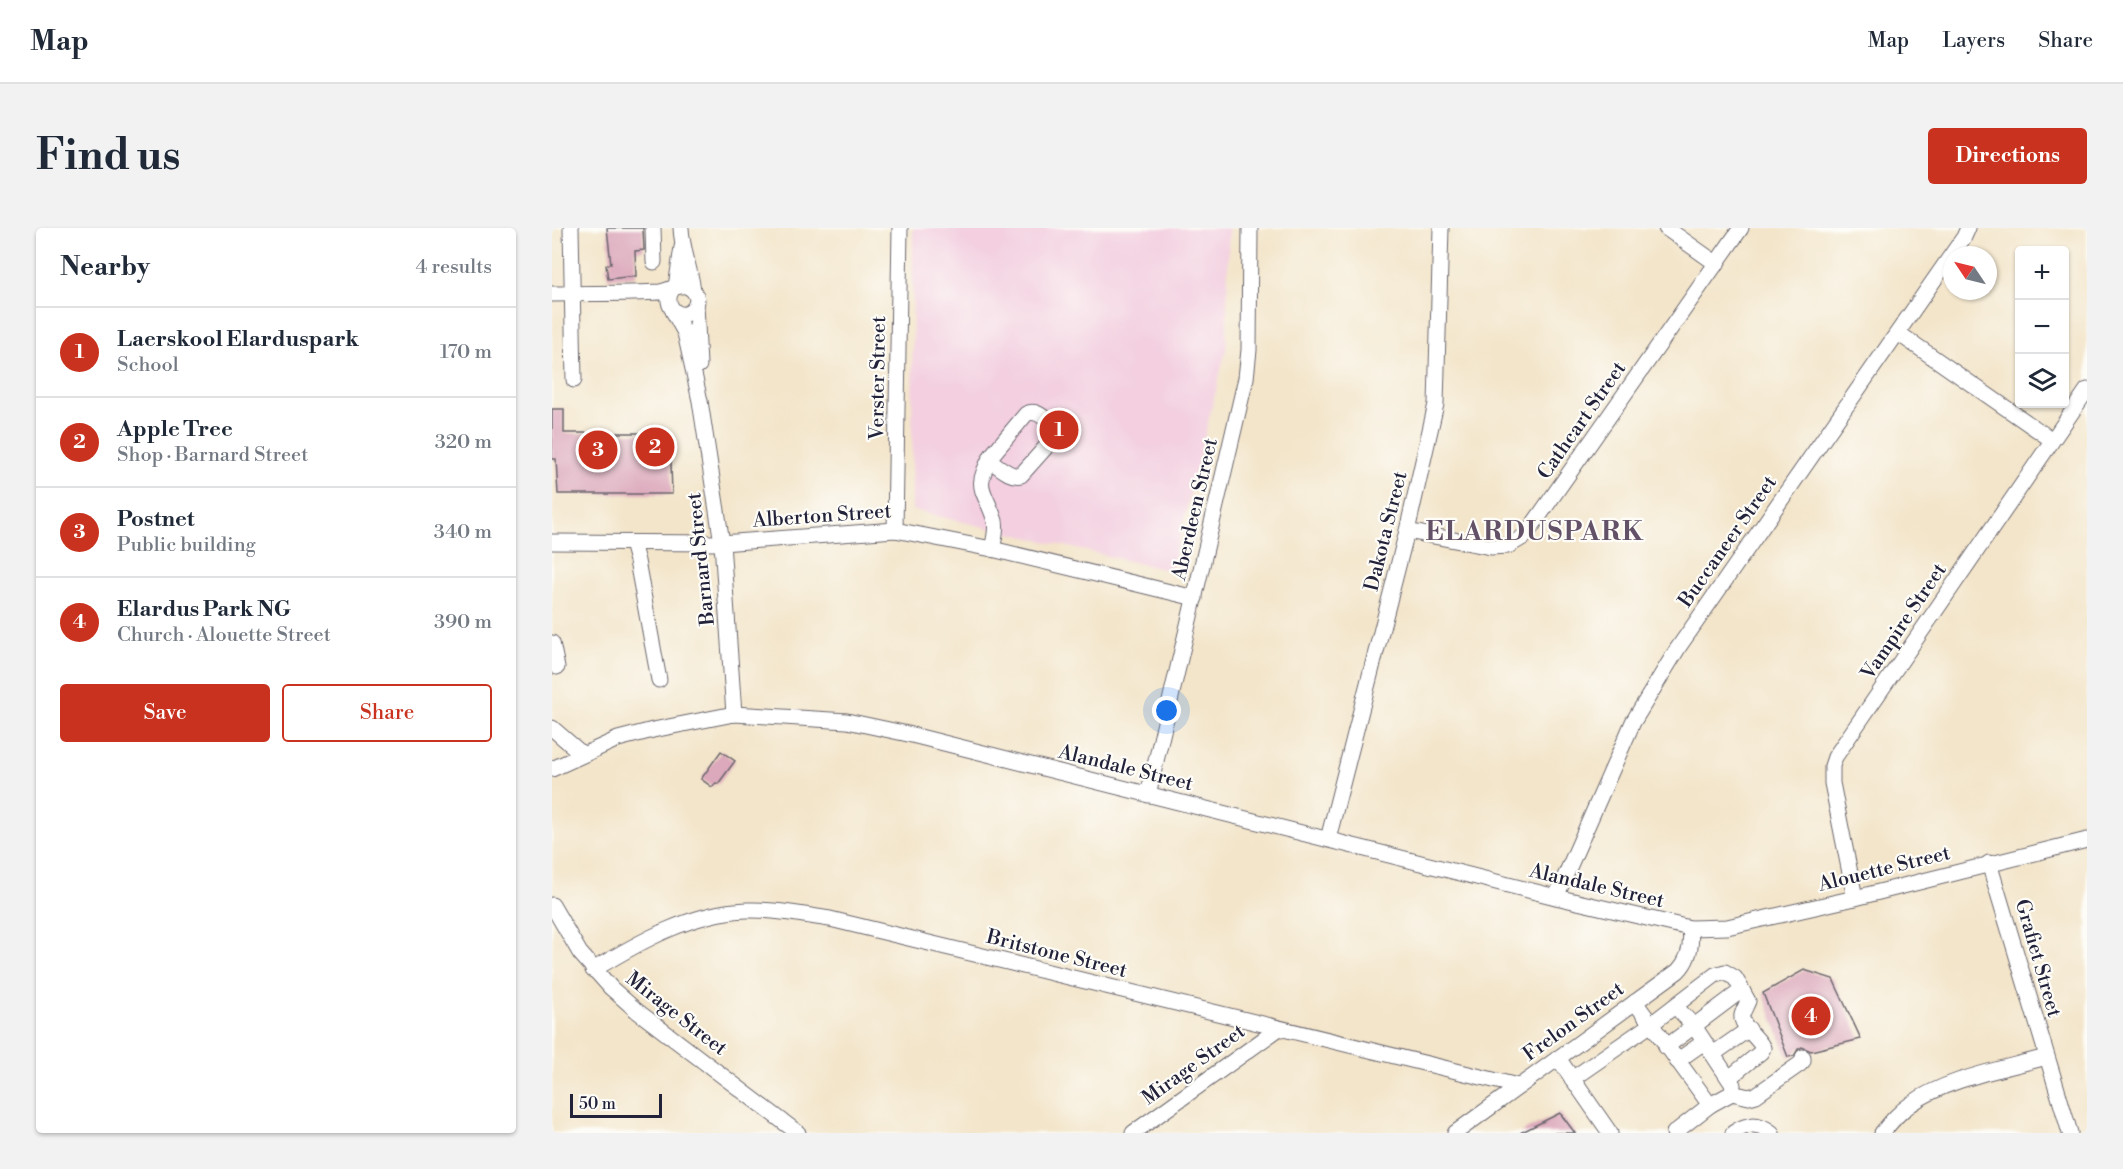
<!DOCTYPE html>
<html lang="en">
<head>
<meta charset="utf-8">
<style>
	:root { --surface:#fff; --page:#f2f2f3; --text:#1f2937; --muted:#747a83; --line:#e0e1e3; --accent:#c8321e }
	body { margin:0; font-family:"Libre Bodoni",serif; background:var(--page); color:var(--text) }
	.controls { position:absolute; right:18px; top:18px; display:grid; overflow:hidden; border-radius:6px; box-shadow:0 2px 4px #0004 }
	.controls button { width:54px; height:54px; display:grid; place-items:center; padding:0; border:0; border-bottom:2px solid var(--line); background:var(--surface); color:var(--text); font:30px sans-serif }
	.compass { position:absolute; left:1391px; top:18px; width:54px; height:54px; border-radius:50%; background:var(--surface); box-shadow:0 2px 4px #0004; rotate:305deg }
	.scale { position:absolute; left:18px; bottom:15px; width:92px; box-sizing:border-box; padding-left:6px; border:3px solid #22223b; border-top:0; font-size:16px; line-height:21px; white-space:nowrap; color:#22223b; -webkit-text-stroke:4px #fdfcf7; paint-order:stroke }
	.you { position:absolute; left:615px; top:483px; width:21px; height:21px; margin:-15px; border:4px solid #fff; border-radius:50%; background:#1a73e8; box-shadow:0 0 0 9px #1a73e833 }
	.badge { display:grid; place-items:center; width:39px; height:39px; border-radius:50%; background:var(--accent); color:#fff; font-size:20px; font-weight:700 }
	.pin { position:absolute; translate:-50% -50%; border:3px solid #fff; box-shadow:0 2px 6px #0006 }
	.list { margin:0; padding:0; list-style:none }
	h2 { display:flex; justify-content:space-between; align-items:center; height:78px; margin:0; padding:0 24px; font-size:26px }
	h2 small { font-size:20px; font-weight:400; color:var(--muted) }
	.list li { display:grid; grid-template-columns:39px 1fr auto; gap:18px; align-items:center; box-sizing:border-box; height:90px; padding:0 24px; border-top:2px solid var(--line) }
	.list b { display:block; font-size:22px; white-space:nowrap }
	.list p { margin:0; font-size:20px; white-space:nowrap; color:var(--muted) }
	.list em { font-size:20px; font-style:normal; color:var(--muted) }
	.actions { display:flex; gap:12px; padding:18px 24px }
	.actions a { flex:1; padding:14px 0; border:2px solid var(--accent); border-radius:6px; text-align:center; font-size:21px; color:var(--accent) }
	.actions .main { background:var(--accent); color:#fff }
	.icon { flex:none; width:33px; height:33px; fill:none; stroke:currentColor; stroke-width:2; stroke-linecap:round; stroke-linejoin:round }
	.map { position:relative; flex:none; width:1535px; height:905px; overflow:hidden; border-radius:6px }
	header { display:flex; align-items:center; gap:36px; box-sizing:border-box; height:84px; padding:0 30px; background:var(--surface); border-bottom:2px solid var(--line) }
	header strong { font-size:28px }
	nav { display:flex; gap:33px; margin-inline-start:auto; font-size:21px }
	.intro { display:flex; align-items:center; justify-content:space-between; box-sizing:border-box; height:144px; padding:0 36px }
	h1 { margin:0; font-size:42px }
	.button { padding:15px 27px; border-radius:6px; background:var(--accent); color:#fff; font-size:21px; font-weight:700 }
	main { display:flex; gap:36px; padding:0 36px }
	aside { flex:1; background:var(--surface); border-radius:6px; box-shadow:0 2px 4px #0004 }
	.map>svg:first-child { display:block }
</style>
</head>
<body>
<header>
<strong>Map</strong>
<nav><a>Map</a><a>Layers</a><a>Share</a></nav>
</header>
<div class="intro"><h1>Find us</h1><a class="button">Directions</a></div>
<main>
<aside>
<h2>Nearby<small>4 results</small></h2>
<ul class="list">
<li><span class="badge">1</span><div><b>Laerskool Elarduspark</b><p>School</p></div><em>170 m</em></li>
<li><span class="badge">2</span><div><b>Apple Tree</b><p>Shop · Barnard Street</p></div><em>320 m</em></li>
<li><span class="badge">3</span><div><b>Postnet</b><p>Public building</p></div><em>340 m</em></li>
<li><span class="badge">4</span><div><b>Elardus Park NG</b><p>Church · Alouette Street</p></div><em>390 m</em></li>
</ul>
<div class="actions"><a class="main">Save</a><a>Share</a></div>
</aside>
<div class="map">
<svg width="1535" height="905" viewBox="0 0 1535 905">
	<rect width="100%" height="100%" fill="#fdfcf7"/>
	<filter id="ink" filterUnits="userSpaceOnUse"><feTurbulence type="fractalNoise" baseFrequency=".0167" numOctaves="2"/><feDisplacementMap in="SourceGraphic" scale="12" xChannelSelector="R" yChannelSelector="G"/><feConvolveMatrix kernelMatrix="1 2 1 2 8 2 1 2 1" color-interpolation-filters="sRGB"/></filter>
	<filter id="wash" filterUnits="userSpaceOnUse"><feTurbulence type="fractalNoise" baseFrequency=".008" numOctaves="4" result="noise"/><feDisplacementMap in="SourceGraphic" scale="24" xChannelSelector="R" yChannelSelector="G"/><feGaussianBlur stdDeviation="1.35" result="paint"/><feColorMatrix in="noise" values="0 0 0 0 0 0 0 0 0 0 0 0 0 0 0 0 0 1.4 0 .05"/><feComposite in="paint" operator="in"/></filter>
	<g filter="url(#wash)">
		<rect width="100%" height="100%" fill="#f3e5ca"/>
		<path fill="#f3cfe0" d="M361 0H677L674 122 619 343 360 282Z"/>
		<g id="blocks">
			<g fill="#dca8bb">
				<path d="M55 0H91L92 22 83 23 84 48 56 51 54 37 59 36Z"/>
				<path d="M0 181H12V205H118L120 266H6L4 231H0Z"/>
				<path d="M169 523 183 533 166 556 164 555 160 559 149 551Z"/>
				<path d="M1252 742 1281 751 1309 811 1259 823 1250 819 1246 821 1242 828 1236 829 1211 765Z"/>
				<path d="M1008 885 1023 905H968Z"/>
			</g>
		</g>
	</g>
	<g filter="url(#ink)">
		<use href="#blocks" fill-opacity="0" stroke="#6b666d" stroke-width="1.5"/>
		<g fill="none" stroke-linecap="round" stroke-linejoin="round">
			<defs>
				<g id="minor">
					<path d="M19 0 22 152"/>
					<path d="M101 0 102 34"/>
					<path d="M129 0C130 21 138 41 141 62"/>
					<path d="M1114 0 1165 36"/>
					<path d="M124 59 130 19"/>
					<path d="M0 66C36 65 72 66 108 64 116 63 126 56 134 58 144 61 148 73 142 80 130 96 109 78 120 62"/>
					<path d="M144 76 147 137"/>
					<path d="M121 83 133 105 148 173 170 315 182 486"/>
					<path d="M1346 105 1500 212"/>
					<path d="M437 232C447 238 458 250 469 247L502 210 503 199C494 192 485 180 474 186L440 227C420 263 433 260 443 293 445 302 442 312 440 321"/>
					<path d="M343 302 348 0"/>
					<path d="M855 303 939 319 956 318 973 308 1189 0"/>
					<path d="M0 314 170 315 343 302 440 321 643 370"/>
					<path d="M80 315 85 333 107 452"/>
					<path d="M0 415 5 439"/>
					<path d="M0 500 30 526"/>
					<path d="M0 541 66 511 101 502 182 486 295 493 356 506 1004 669 1138 700 1175 699 1303 670 1535 612"/>
					<path d="M596 567 694 150 697 122 698 0"/>
					<path d="M776 611 855 303 884 176 889 0"/>
					<path d="M1437 635 1518 905"/>
					<path d="M1004 669 1081 494 1126 420 1412 9 1416 0"/>
					<path d="M1303 670 1280 555V538L1283 529 1535 162"/>
					<path d="M0 677 28 725 59 760 85 783 246 905"/>
					<path d="M41 742C87 714 140 684 195 682 223 681 250 687 278 691L966 858"/>
					<path d="M1083 774 1158 877 1122 905"/>
					<path d="M1123 778 1142 798 1181 857"/>
					<path d="M1161 826 1197 801"/>
					<path d="M1006 830 1058 905"/>
					<path d="M1125 833 1152 814"/>
					<path d="M1177 850 1209 824 1211 820C1207 810 1188 798 1190 787 1191 783 1194 778 1196 773L1190 762"/>
					<path d="M1020 851 1098 797 1163 747 1173 744 1183 750 1190 762 1114 819"/>
					<path d="M1158 877 1180 865 1197 869 1204 867 1248 836 1251 833V829"/>
					<path d="M581 905 726 801"/>
					<path d="M903 905 1126 743C1138 731 1140 716 1138 700"/>
					<path d="M1181 905C1195 895 1206 894 1220 905"/>
					<path d="M1330 905C1339 894 1347 884 1359 876 1395 850 1452 841 1494 829"/>
				</g>
			</defs>
			<use href="#minor" stroke="#6b666d" stroke-width="17"/>
			<use href="#minor" stroke="#fff" stroke-width="15"/>
		</g>
	</g>
	<g text-anchor="middle" stroke-width="4.5" stroke-linejoin="round" paint-order="stroke">
		<g font-size="20" fill="#22223b" stroke="#fdfcf7">
			<text transform="translate(325 150) rotate(-89)" y="7">Verster Street</text>
			<text transform="translate(1029 192) rotate(-55)" y="7">Cathcart Street</text>
			<text transform="translate(642 281) rotate(-77)" y="7">Aberdeen Street</text>
			<text transform="translate(270 287) rotate(-4)" y="7">Alberton Street</text>
			<text transform="translate(833 303) rotate(-76)" y="7">Dakota Street</text>
			<text transform="translate(1175 313) rotate(-55)" y="7">Buccaneer Street</text>
			<text transform="translate(148 331) rotate(-96)" y="7">Barnard Street</text>
			<text transform="translate(1351 393) rotate(-56)" y="7">Vampire Street</text>
			<text transform="translate(574 539) rotate(14)" y="7">Alandale Street</text>
			<text transform="translate(1332 640) rotate(-14)" y="7">Alouette Street</text>
			<text transform="translate(1045 657) rotate(13)" y="7">Alandale Street</text>
			<text transform="translate(505 725) rotate(14)" y="7">Britstone Street</text>
			<text transform="translate(1487 730) rotate(74)" y="7">Grafiet Street</text>
			<text transform="translate(125 785) rotate(38)" y="7">Mirage Street</text>
			<text transform="translate(1021 793) rotate(-36)" y="7">Frelon Street</text>
			<text transform="translate(641 836) rotate(-36)" y="7">Mirage Street</text>
		</g>
		<g font-size="26" font-weight="bold" letter-spacing="1.5" fill="#635168" stroke="#fdfcf7">
			<text x="983" y="312">ELARDUSPARK</text>
		</g>
	</g>
</svg>
<div class="controls">
<button>+</button>
<button>−</button>
<button><svg class="icon" aria-label="layers" viewBox="0 0 24 24"><path d="M12 4l9 5-9 5-9-5zM3 14l9 5 9-5"/></svg></button>
</div>
<svg class="compass" viewBox="-18 -18 36 36"><path d="M0-13l5 13h-10z" fill="#e53935"/><path d="M0 13l5-13h-10z" fill="#747a83"/></svg>
<div class="scale">50 m</div>
<div class="you"></div>
<div class="pin badge" style="left:507px;top:202px">1</div>
<div class="pin badge" style="left:103px;top:219px">2</div>
<div class="pin badge" style="left:46px;top:222px">3</div>
<div class="pin badge" style="left:1259px;top:788px">4</div>
</div>
</main>
</body>
</html>
